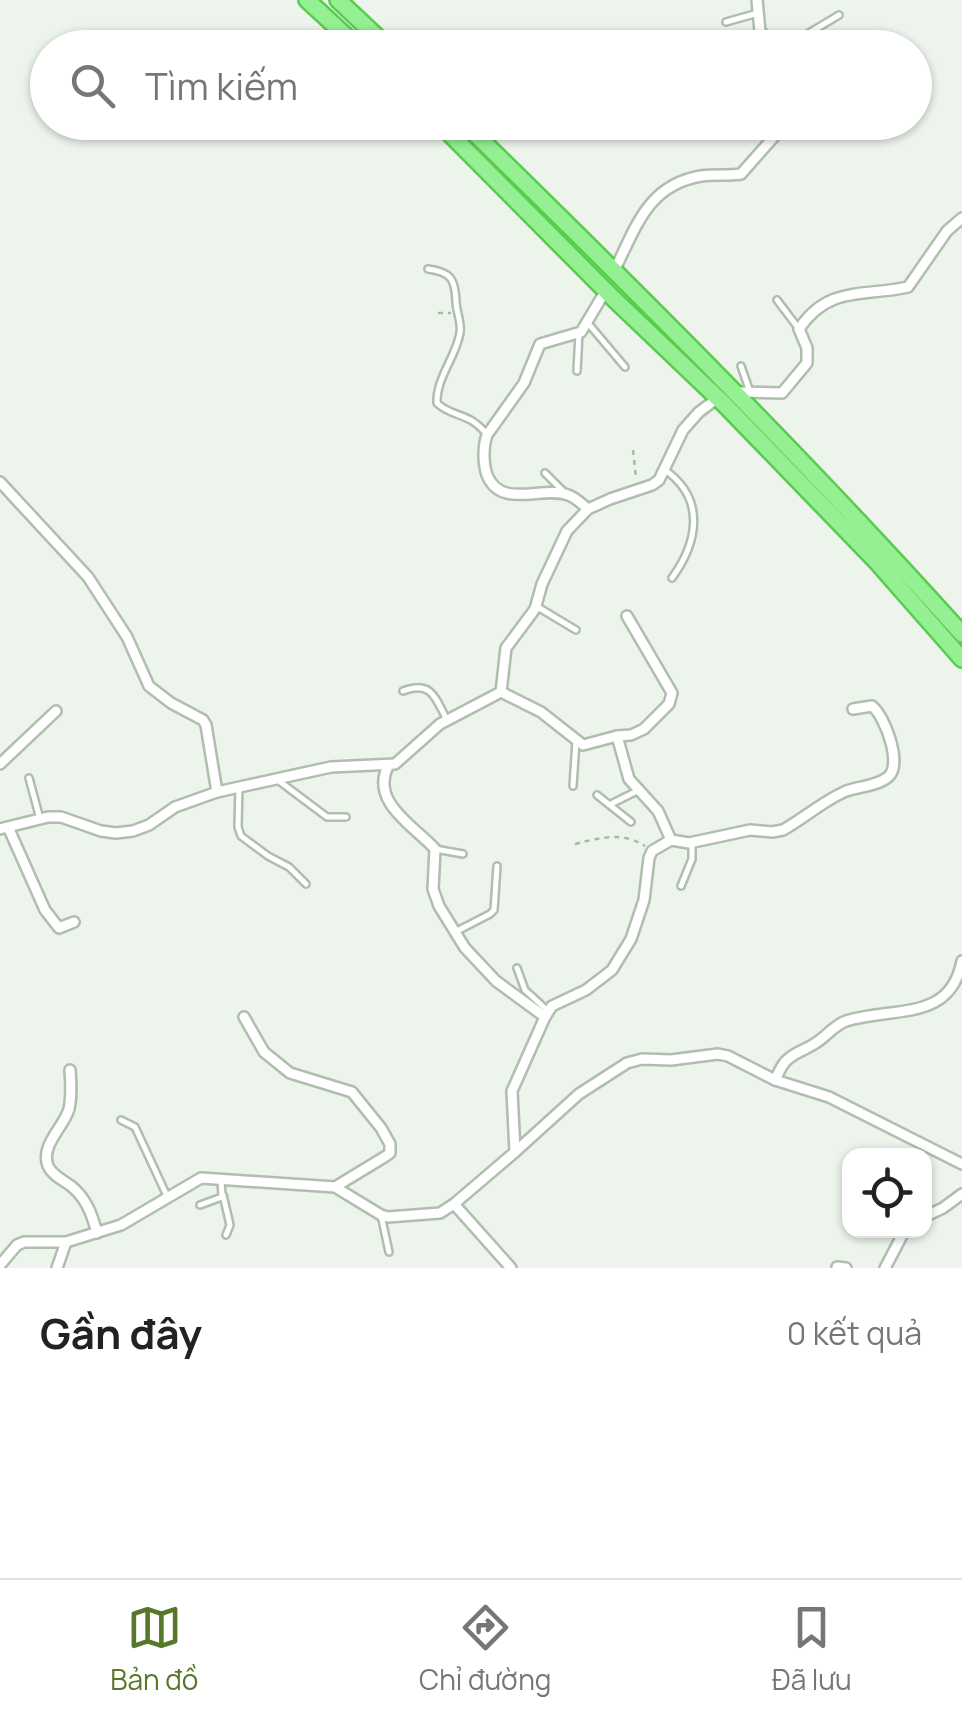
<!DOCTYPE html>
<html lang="vi">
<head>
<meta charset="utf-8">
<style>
	:root { --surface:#fff; --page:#f2f2f2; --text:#222; --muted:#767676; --line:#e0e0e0; --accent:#57772b }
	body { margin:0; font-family:Manrope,sans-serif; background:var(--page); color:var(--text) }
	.controls { position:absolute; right:30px; bottom:30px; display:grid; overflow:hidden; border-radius:20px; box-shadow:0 2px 8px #0004 }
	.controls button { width:90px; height:90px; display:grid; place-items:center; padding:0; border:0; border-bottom:2px solid var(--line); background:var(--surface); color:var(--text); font:50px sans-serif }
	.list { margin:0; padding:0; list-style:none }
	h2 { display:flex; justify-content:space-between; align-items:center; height:130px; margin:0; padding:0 40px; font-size:42px }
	h2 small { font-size:32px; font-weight:400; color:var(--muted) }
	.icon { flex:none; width:55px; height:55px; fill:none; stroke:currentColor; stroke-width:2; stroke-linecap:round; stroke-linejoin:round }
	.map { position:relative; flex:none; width:962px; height:1268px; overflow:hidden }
	.search { position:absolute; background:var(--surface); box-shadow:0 2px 8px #0004; left:30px; right:30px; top:30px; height:110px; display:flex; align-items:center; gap:25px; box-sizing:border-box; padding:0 35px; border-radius:55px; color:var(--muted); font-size:38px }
	.sheet { height:310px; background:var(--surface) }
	nav { display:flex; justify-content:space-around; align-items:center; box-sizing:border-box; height:140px; border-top:2px solid var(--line); background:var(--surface); font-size:28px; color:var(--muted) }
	nav a { display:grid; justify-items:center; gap:5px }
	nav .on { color:var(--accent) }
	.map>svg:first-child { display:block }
</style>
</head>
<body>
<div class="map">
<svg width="962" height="1268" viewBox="0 0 962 1268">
	<rect width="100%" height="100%" fill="#ecf4ec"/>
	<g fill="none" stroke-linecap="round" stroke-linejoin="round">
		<defs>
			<g id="service">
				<path d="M726 22 758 13"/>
				<path d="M794 48 809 33 839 15"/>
				<path d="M428 269C451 272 455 279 456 301 456 312 462 322 460 333 456 357 436 378 437 403 452 418 469 411 487 435"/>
				<path d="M777 300 799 329"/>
				<path d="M587 322 625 367"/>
				<path d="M741 366 750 392"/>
				<path d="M577 371 579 333"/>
				<path d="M665 470C706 499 698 542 672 578"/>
				<path d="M545 473 564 492"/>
				<path d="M536 606 576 630"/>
				<path d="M403 691C431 680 435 697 447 720"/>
				<path d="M29 778 40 819"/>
				<path d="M279 781 327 817H346"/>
				<path d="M573 786 576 741"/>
				<path d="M239 787 238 827 241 836 268 856 289 867 306 884"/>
				<path d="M597 795 631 822"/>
				<path d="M611 804 639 790"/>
				<path d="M435 849 463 854"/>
				<path d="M681 886 692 859V842"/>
				<path d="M457 931 490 914 494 910 497 866"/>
				<path d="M517 968 525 990 548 1011"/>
				<path d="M121 1120 135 1127 167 1196"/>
				<path d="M223 1195 230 1225 226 1235"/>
				<path d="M200 1205 222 1197 221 1179"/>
				<path d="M381 1215 389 1252"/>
			</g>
			<g id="minor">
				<path d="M757 0 760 31 776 48"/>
				<path d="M614 271C636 228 647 185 701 176 715 174 728 176 741 174L787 122"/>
				<path d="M737 392 782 393 807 363V348L799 329C828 285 864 297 908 287L947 231 962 218"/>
				<path d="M0 482 88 577 127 637 149 686 171 703 203 720 206 725 217 792"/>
				<path d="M588 509C582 504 575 497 568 495 543 485 501 510 487 475 483 463 483 446 487 435L524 383 540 344 581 332 606 290"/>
				<path d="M501 692 541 712 583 745 617 736 631 735 644 729 669 704 672 693 627 616"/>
				<path d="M617 736 629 779 658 811 671 840"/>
				<path d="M0 764 56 711"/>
				<path d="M388 766C370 802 414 826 435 849L433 889 439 906 465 948 496 981 545 1017"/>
				<path d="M8 827 45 910 59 928 74 922"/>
				<path d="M0 829 48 817H61L101 831 116 833 133 831 149 825 175 807 217 792 331 767 395 764 440 724 501 692 506 648 535 609 542 584 567 531 588 509 610 499 652 485 659 480 683 430 699 412 718 398"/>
				<path d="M244 1017 264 1052 290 1073 352 1092 381 1128 390 1144V1153L386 1156 335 1187"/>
				<path d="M70 1070C71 1083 72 1096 69 1109 64 1127 40 1145 48 1166 52 1175 63 1180 71 1186 86 1198 92 1214 97 1233"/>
				<path d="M775 1080C779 1073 781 1065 787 1060 795 1052 805 1050 814 1044 826 1037 833 1026 846 1021 893 1006 950 1023 962 961"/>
				<path d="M515 1152 512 1091 545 1017 552 1006 586 990 612 970 631 939 644 900 649 858 652 851 671 840 689 843 750 830 772 832 783 830C804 818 822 802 844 792 857 786 876 787 888 777 903 765 885 716 872 706L853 709"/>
				<path d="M454 1204 511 1268"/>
				<path d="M924 1217 943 1208 962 1194"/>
				<path d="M0 1265 17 1245 24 1242H66L121 1225 201 1178 335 1187 381 1215 388 1217 440 1213 454 1204 515 1152 579 1094 627 1063 642 1059 671 1060 718 1054 728 1056 775 1080 829 1097 962 1164"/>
				<path d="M837 1267 846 1268"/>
				<path d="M57 1268 66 1242"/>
				<path d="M885 1268 905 1230"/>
			</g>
			<g id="trunk">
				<path d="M307 0 359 48"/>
				<path d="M338 0 389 48"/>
				<path d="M438 122 613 298 725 405 876 561 962 659"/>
				<path d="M463 122C634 289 803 457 962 634"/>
			</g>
		</defs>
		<use href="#service" stroke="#b0beaf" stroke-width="10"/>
		<use href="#minor" stroke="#b0beaf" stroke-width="14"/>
		<use href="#trunk" stroke="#59cb4e" stroke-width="20"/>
		<g stroke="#a4bea2" stroke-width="2.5" stroke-dasharray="5 5" stroke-linecap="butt">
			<path d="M438 313H451"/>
			<path d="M633 450 636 478"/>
			<path d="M575 844C599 838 622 831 645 846"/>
		</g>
		<use href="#service" stroke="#fff" stroke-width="5"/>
		<use href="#minor" stroke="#fff" stroke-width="9"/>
		<use href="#trunk" stroke="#94f092" stroke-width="15"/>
	</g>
</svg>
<div class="controls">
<button><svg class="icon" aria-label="locate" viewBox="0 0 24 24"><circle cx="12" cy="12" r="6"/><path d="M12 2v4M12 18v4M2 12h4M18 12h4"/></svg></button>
</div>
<div class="search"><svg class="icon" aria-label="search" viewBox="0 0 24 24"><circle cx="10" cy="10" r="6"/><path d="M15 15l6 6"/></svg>Tìm kiếm</div>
</div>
<section class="sheet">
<h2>Gần đây<small>0 kết quả</small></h2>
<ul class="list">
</ul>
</section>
<nav>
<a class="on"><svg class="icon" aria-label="map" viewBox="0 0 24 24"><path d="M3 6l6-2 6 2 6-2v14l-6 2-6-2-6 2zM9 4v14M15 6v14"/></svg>Bản đồ</a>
<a><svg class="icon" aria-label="directions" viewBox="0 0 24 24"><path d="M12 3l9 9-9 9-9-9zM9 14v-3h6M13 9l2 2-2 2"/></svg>Chỉ đường</a>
<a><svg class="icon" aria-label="saved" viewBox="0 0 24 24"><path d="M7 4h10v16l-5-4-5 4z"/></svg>Đã lưu</a>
</nav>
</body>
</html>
